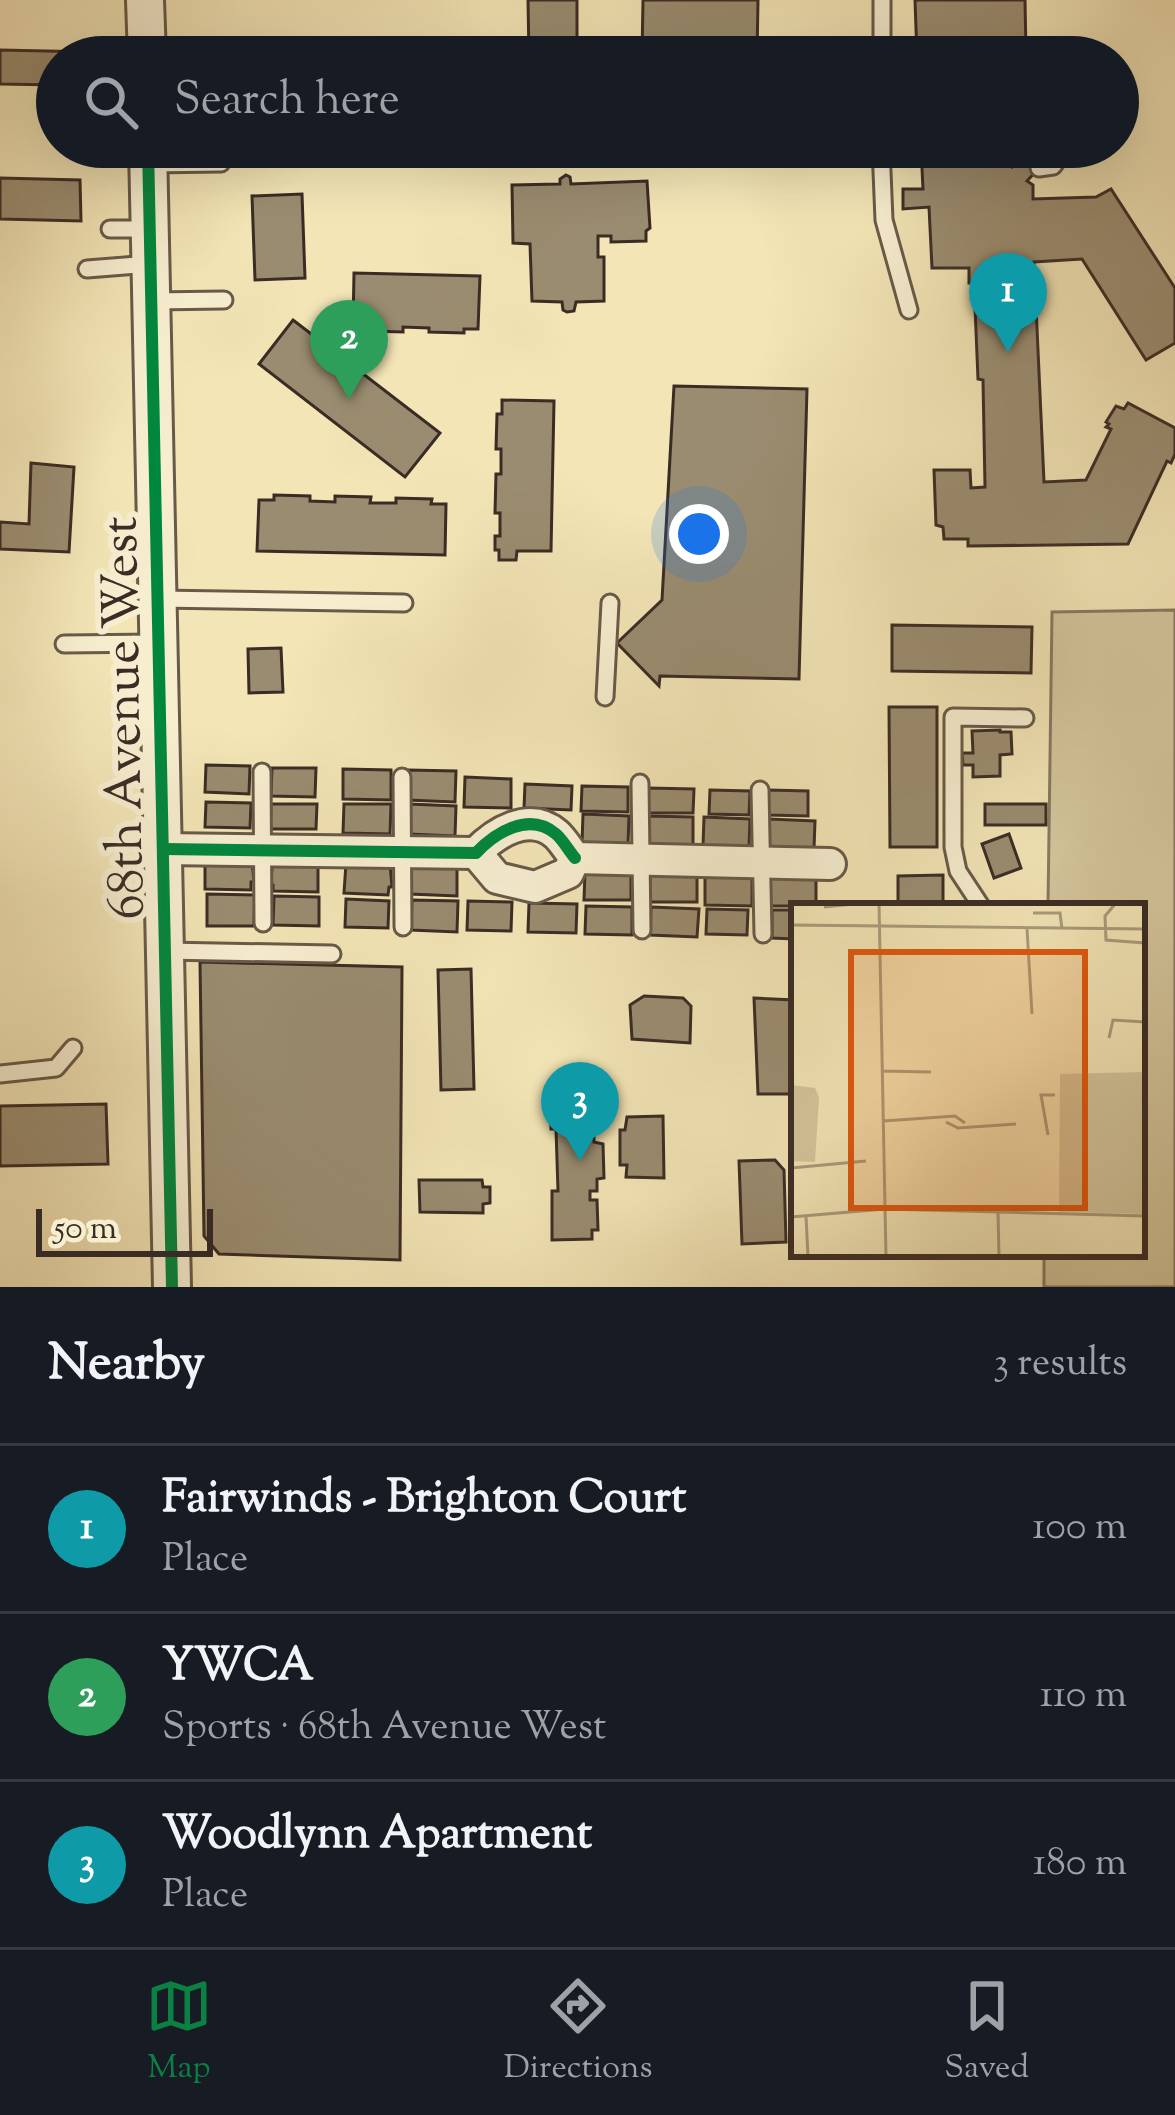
<!DOCTYPE html>
<html lang="en">
<head>
<meta charset="utf-8">
<style>
	:root { --surface:#171b24; --page:#242831; --text:#f1f3f6; --muted:#9ea1a6; --line:#363941; --accent:#0b8043 }
	body { margin:0; font-family:"Sorts Mill Goudy",serif; background:var(--page); color:var(--text) }
	.scale { position:absolute; left:36px; bottom:30px; width:177px; box-sizing:border-box; padding-left:12px; border:6px solid #3a2c25; border-top:0; font-size:33px; line-height:42px; white-space:nowrap; color:#3a2c25; -webkit-text-stroke:9px #f7eed0; paint-order:stroke }
	.you { position:absolute; left:699px; top:534px; width:42px; height:42px; margin:-30px; border:9px solid #fff; border-radius:50%; background:#1a73e8; box-shadow:0 0 0 18px #1a73e833 }
	.badge { display:grid; place-items:center; width:78px; height:78px; border-radius:50%; background:var(--accent); color:#fff; font-size:39px; font-weight:700 }
	.pin { position:absolute; translate:-50% -99px; filter:drop-shadow(0 3px 6px #0008) }
	.pin::after { content:''; position:absolute; top:63px; width:42px; height:36px; background:inherit; clip-path:polygon(0 0,100% 0,50% 100%) }
	.list { margin:0; padding:0; list-style:none }
	h2 { display:flex; justify-content:space-between; align-items:center; height:156px; margin:0; padding:0 48px; font-size:51px }
	h2 small { font-size:39px; font-weight:400; color:var(--muted) }
	.list li { display:grid; grid-template-columns:78px 1fr auto; gap:36px; align-items:center; box-sizing:border-box; height:168px; padding:0 48px; border-top:3px solid var(--line) }
	.list b { display:block; font-size:45px; white-space:nowrap }
	.list p { margin:0; font-size:39px; white-space:nowrap; color:var(--muted) }
	.list em { font-size:39px; font-style:normal; color:var(--muted) }
	.icon { flex:none; width:66px; height:66px; fill:none; stroke:currentColor; stroke-width:2; stroke-linecap:round; stroke-linejoin:round }
	.map { position:relative; flex:none; width:1175px; height:1287px; overflow:hidden }
	.search { position:absolute; background:var(--surface); box-shadow:0 12px 48px #0002; left:36px; right:36px; top:36px; height:132px; display:flex; align-items:center; gap:30px; box-sizing:border-box; padding:0 42px; border-radius:66px; color:var(--muted); font-size:45px }
	.sheet { height:660px; background:var(--surface) }
	nav { display:flex; justify-content:space-around; align-items:center; box-sizing:border-box; height:168px; border-top:3px solid var(--line); background:var(--surface); font-size:33px; color:var(--muted) }
	nav a { display:grid; justify-items:center; gap:6px }
	nav .on { color:var(--accent) }
	.map>svg:first-child { display:block }
</style>
</head>
<body>
<div class="map">
<svg width="1175" height="1287" viewBox="0 0 1175 1287">
	<rect width="100%" height="100%" fill="#f3e5b6"/>
	<filter id="stains"><feTurbulence type="fractalNoise" baseFrequency=".00167" numOctaves="4"/><feColorMatrix values="0 0 0 0 .2 0 0 0 0 .09 0 0 0 0 .02 0 0 0 .5 -.17"/></filter>
	<radialGradient id="worn" r=".72"><stop offset=".6" stop-color="#630" stop-opacity="0"/><stop offset="1" stop-color="#630" stop-opacity=".3"/></radialGradient>
	<path fill="#d4c69d" stroke="#877961" stroke-width="3" d="M1175 610V1287H1044V1254H1142V906H1048L1052 612Z"/>
	<g fill="#9a8c70" stroke="#3a2c25" stroke-width="3">
		<path d="M528 0H577V57H529Z"/>
		<path d="M643 0H758L757 57H642Z"/>
		<path d="M915 0H1025L1026 54 917 57Z"/>
		<path d="M0 50 93 52V57H57V85L0 84Z"/>
		<path d="M921 147H984L985 162 1006 160 1012 167 1030 147H1042L1051 155 1027 181 1033 185V199L1096 197 1111 189 1175 288V343L1146 360 1082 259 1034 262 1044 482 1086 480 1111 429 1106 427 1109 424 1106 422 1116 406 1124 409 1128 403 1175 428V454L1171 463 1167 461 1128 544 968 546V539H944L943 527 936 525 934 470H970L971 488 985 487 983 380 978 379 974 283H969V268H932L929 207 903 209V189H923Z"/>
		<path d="M566 175 570 177 571 184 647 181 650 228 646 231V241L611 242V236H598V257H604V301L576 302 574 311 567 312 563 310 562 302 532 301 530 244 513 243 512 185 560 184V179Z"/>
		<path d="M0 178 80 180 81 221 0 219Z"/>
		<path d="M302 194 305 278 255 280 252 196Z"/>
		<path d="M354 273 480 276 478 329H464V333L429 332V328L403 327V332L367 331V326H353Z"/>
		<path d="M293 320 440 433 405 477 259 364Z"/>
		<path d="M674 386 807 389 799 679 660 676 659 686 617 643 662 600Z"/>
		<path d="M502 400 554 401 551 551H517L516 560H499V550H495V536H500V513H495L496 474H501V449H496L497 414H502Z"/>
		<path d="M31 463 74 467 69 552 0 549V522L29 524Z"/>
		<path d="M274 495 310 496V501L335 502V496L371 497 370 503H396V498L432 499 431 504H446L445 555 257 551 259 500H274Z"/>
		<path d="M892 625 1032 627 1031 673 892 671Z"/>
		<path d="M281 648 283 692 249 693 248 649Z"/>
		<path d="M889 707H937V847H890Z"/>
		<path d="M1000 730V732H1011L1012 754 1000 755V776L973 777V765H963L962 753H973L972 731Z"/>
		<path d="M206 765 250 766 249 794 205 792Z"/>
		<path d="M272 768H316L315 797 271 796Z"/>
		<path d="M343 769 391 770V800L343 799Z"/>
		<path d="M408 770 456 771 455 802 407 800Z"/>
		<path d="M465 777 511 779V808L464 807Z"/>
		<path d="M525 784 572 786 571 810 524 808Z"/>
		<path d="M582 786 628 787V812L581 811Z"/>
		<path d="M647 788 694 789 693 813H647Z"/>
		<path d="M710 790 750 791 749 815 709 814Z"/>
		<path d="M768 790 808 791V816L768 815Z"/>
		<path d="M206 802 251 803 250 828 205 827Z"/>
		<path d="M271 804H317L316 829H270Z"/>
		<path d="M344 804H391L390 834 343 833Z"/>
		<path d="M409 804 456 806 455 836 408 834Z"/>
		<rect x="985" y="804" width="61" height="21"/>
		<path d="M583 814 629 816 628 844 582 843Z"/>
		<path d="M647 816 693 817V846L647 845Z"/>
		<path d="M704 817 750 819 749 847 703 846Z"/>
		<path d="M769 819 815 821 814 849 768 847Z"/>
		<path d="M1009 834 1021 868 994 878 982 844Z"/>
		<path d="M205 860H252L254 882H251V890L205 889Z"/>
		<path d="M273 862 318 863V892L273 891V885L270 884Z"/>
		<path d="M346 863 390 864 392 887H389L388 895 344 893Z"/>
		<path d="M411 865 457 866V896L410 894Z"/>
		<path d="M585 872 631 873V900H584Z"/>
		<rect x="650" y="874" width="47" height="28"/>
		<path d="M943 875V906H898V876Z"/>
		<path d="M705 876 752 877V906L705 905Z"/>
		<path d="M769 877 816 878V906H768Z"/>
		<path d="M207 894 255 895 254 926H207Z"/>
		<path d="M274 896 319 897V926L273 925Z"/>
		<path d="M346 899 389 901 388 928 345 927Z"/>
		<path d="M412 900 458 901 457 932 411 930Z"/>
		<path d="M468 901 512 902 511 931 467 930Z"/>
		<path d="M529 903 577 904 576 933 528 932Z"/>
		<path d="M586 906 632 907V935L585 934Z"/>
		<path d="M651 907 699 909 697 937 650 935Z"/>
		<path d="M707 909 748 910 747 935 706 934Z"/>
		<path d="M772 910H794V939L772 938Z"/>
		<path d="M200 962 402 967 400 1260 219 1254 204 1236Z"/>
		<path d="M471 969 474 1089 441 1090 438 970Z"/>
		<path d="M644 996 683 998 691 1006 690 1043 632 1039 630 1005Z"/>
		<path d="M754 998 794 1000V1094H758Z"/>
		<path d="M588 1081V1089L595 1090 596 1121 589 1120V1129L594 1130V1142L603 1144 604 1178 597 1179V1191H590V1200H597L598 1230H592V1239L552 1240V1191H558L556 1129H551L550 1082Z"/>
		<path d="M106 1104 108 1164 0 1166V1106Z"/>
		<path d="M663 1116 664 1178 626 1177 627 1165H620V1130H625L627 1117Z"/>
		<path d="M775 1160 784 1170 786 1242 742 1244 739 1161Z"/>
		<path d="M419 1180H482L483 1187H490V1203L483 1204V1213L420 1212Z"/>
	</g>
	<g fill="none" stroke-linecap="round" stroke-linejoin="round">
		<defs>
			<g id="service">
				<path d="M882 57V0"/>
				<path d="M881 147 884 220 909 310"/>
				<path d="M1021 147 1024 154"/>
				<path d="M149 164 221 163"/>
				<path d="M1039 168 1053 166 1067 147"/>
				<path d="M110 229H149"/>
				<path d="M87 269 150 264"/>
				<path d="M152 301 224 300"/>
				<path d="M158 599 404 603"/>
				<path d="M64 644 157 643"/>
				<path d="M605 697 610 603"/>
				<path d="M262 772 263 923"/>
				<path d="M402 777 403 927"/>
				<path d="M640 783 642 930"/>
				<path d="M760 790 763 934"/>
				<path d="M981 906 958 871 953 847V717L1025 718"/>
				<path d="M165 951 332 954"/>
				<path d="M0 1074 56 1068 73 1048"/>
			</g>
			<g id="minor">
				<path d="M163 849 476 853C495 833 529 811 556 834 563 840 569 851 575 858"/>
				<path d="M476 853 497 878 535 887 568 873 575 858"/>
				<path d="M575 858 830 864"/>
			</g>
			<g id="tertiary">
				<path d="M145 0 147 57"/>
				<path d="M148 147 172 1287"/>
			</g>
		</defs>
		<use href="#service" stroke="#685a49" stroke-width="21"/>
		<use href="#minor" stroke="#685a49" stroke-width="36"/>
		<use href="#tertiary" stroke="#685a49" stroke-width="42"/>
		<use href="#service" stroke="#f7eed0" stroke-width="15"/>
		<use href="#minor" stroke="#f7eed0" stroke-width="30"/>
		<use href="#tertiary" stroke="#f7eed0" stroke-width="36"/>
		<defs>
			<g id="cycleway">
				<path d="M148 147 172 1287"/>
				<path d="M163 849 476 853C495 833 529 811 556 834 563 840 569 851 575 858"/>
			</g>
		</defs>
		<use href="#cycleway" stroke="#f7eed0" stroke-width="20"/>
		<use href="#cycleway" stroke="#00873e" stroke-width="12"/>
	</g>
	<g text-anchor="middle" stroke-width="12" stroke-linejoin="round" paint-order="stroke">
		<g font-size="51" fill="#3a2c25" stroke="#f7eed0">
			<text transform="translate(121 718) rotate(-91)" y="18">68th Avenue West</text>
		</g>
	</g>
	<g transform="translate(791 903)">
		<rect width="354" height="354" fill="#f3e5b6"/>
		<path d="M354 169V311L268 309 269 171ZM0 182 24 185 28 194 24 259 0 258Z" fill="#d4c69d"/>
		<path fill="none" stroke="#a99b7c" stroke-width="3" d="M88 0 95 354M325 0 314 13 315 37 354 40M33 4 73 0M242 10H269L271 26M0 22 354 26M236 26 241 111M318 135 322 117 354 119M91 168 140 169M92 218 164 213 174 220M155 219 167 225 225 221M257 232 250 192H264M0 265 75 258M207 309 208 354M15 313 17 354M0 314 94 306 354 313"/>
		<path fill="#df570d" fill-opacity="0.15" stroke="#df570d" stroke-width="6" d="M60 49H294V305H60Z"/>
		<rect width="354" height="354" fill="none" stroke="#3a2c25" stroke-width="6"/>
	</g>
	<rect width="100%" height="100%" filter="url(#stains)"/>
	<rect width="100%" height="100%" fill="url(#worn)"/>
</svg>
<div class="scale">50 m</div>
<div class="you"></div>
<div class="pin badge" style="left:1008px;top:352px;background:#0f9aa8">1</div>
<div class="pin badge" style="left:349px;top:399px;background:#2e9e5b">2</div>
<div class="pin badge" style="left:580px;top:1161px;background:#0f9aa8">3</div>
<div class="search"><svg class="icon" aria-label="search" viewBox="0 0 24 24"><circle cx="10" cy="10" r="6"/><path d="M15 15l6 6"/></svg>Search here</div>
</div>
<section class="sheet">
<h2>Nearby<small>3 results</small></h2>
<ul class="list">
<li><span class="badge" style="background:#0f9aa8">1</span><div><b>Fairwinds - Brighton Court</b><p>Place</p></div><em>100 m</em></li>
<li><span class="badge" style="background:#2e9e5b">2</span><div><b>YWCA</b><p>Sports · 68th Avenue West</p></div><em>110 m</em></li>
<li><span class="badge" style="background:#0f9aa8">3</span><div><b>Woodlynn Apartment</b><p>Place</p></div><em>180 m</em></li>
</ul>
</section>
<nav>
<a class="on"><svg class="icon" aria-label="map" viewBox="0 0 24 24"><path d="M3 6l6-2 6 2 6-2v14l-6 2-6-2-6 2zM9 4v14M15 6v14"/></svg>Map</a>
<a><svg class="icon" aria-label="directions" viewBox="0 0 24 24"><path d="M12 3l9 9-9 9-9-9zM9 14v-3h6M13 9l2 2-2 2"/></svg>Directions</a>
<a><svg class="icon" aria-label="saved" viewBox="0 0 24 24"><path d="M7 4h10v16l-5-4-5 4z"/></svg>Saved</a>
</nav>
</body>
</html>
